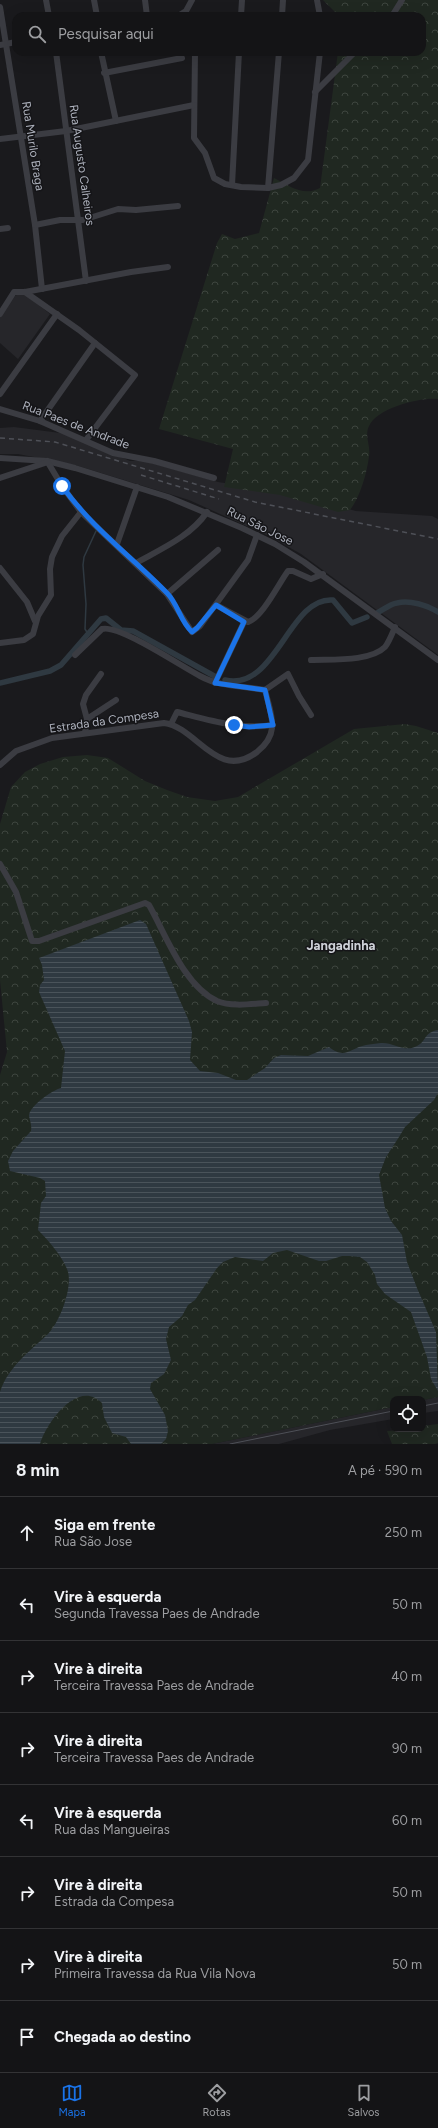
<!DOCTYPE html>
<html lang="pt">
<head>
<meta charset="utf-8">
<style>
	:root { --surface:#141416; --page:#212123; --text:#f1f3f6; --muted:#9d9ea1; --line:#333335; --accent:#1a73e8 }
	body { margin:0; font-family:Figtree,sans-serif; background:var(--page); color:var(--text) }
	.controls { position:absolute; right:12px; bottom:12px; display:grid; overflow:hidden; border-radius:8px; box-shadow:0 4px 16px #0002 }
	.controls button { width:36px; height:36px; display:grid; place-items:center; padding:0; border:0; border-bottom:1px solid var(--line); background:var(--surface); color:var(--text); font:20px sans-serif }
	.stop { position:absolute; width:12px; height:12px; margin:-9px; border:3px solid #1a73e8; border-radius:50%; background:#fff }
	.stop.end { background:#1a73e8; border-color:#fff; box-shadow:0 1px 4px #0008 }
	.list { margin:0; padding:0; list-style:none }
	h2 { display:flex; justify-content:space-between; align-items:center; height:52px; margin:0; padding:0 16px; font-size:17px }
	h2 small { font-size:13px; font-weight:400; color:var(--muted) }
	.list li { display:grid; grid-template-columns:26px 1fr auto; gap:12px; align-items:center; box-sizing:border-box; height:72px; padding:0 16px; border-top:1px solid var(--line) }
	.list b { display:block; font-size:15px; white-space:nowrap }
	.list p { margin:0; font-size:13px; white-space:nowrap; color:var(--muted) }
	.list em { font-size:13px; font-style:normal; color:var(--muted) }
	.icon { flex:none; width:22px; height:22px; fill:none; stroke:currentColor; stroke-width:2; stroke-linecap:round; stroke-linejoin:round }
	.map { position:relative; flex:none; width:438px; height:1444px; overflow:hidden }
	.search { position:absolute; background:var(--surface); box-shadow:0 4px 16px #0002; left:12px; right:12px; top:12px; height:44px; display:flex; align-items:center; gap:10px; box-sizing:border-box; padding:0 14px; border-radius:12px; color:var(--muted); font-size:15px }
	.sheet { height:628px; background:var(--surface) }
	nav { display:flex; justify-content:space-around; align-items:center; box-sizing:border-box; height:56px; border-top:1px solid var(--line); background:var(--surface); font-size:11px; color:var(--muted) }
	nav a { display:grid; justify-items:center; gap:2px }
	nav .on { color:var(--accent) }
	.map>svg:first-child { display:block }
</style>
</head>
<body>
<div class="map">
<svg width="438" height="1444" viewBox="0 0 438 1444">
	<defs>
		<pattern id="forest-crowns" width="20" height="18" patternUnits="userSpaceOnUse"><rect width="20" height="18" fill="#202821"/><path d="M2 6a3 3 0 1 1 6 0M12 15a3 3 0 1 1 6 0" fill="none" stroke="#3e453f"/></pattern>
		<pattern id="water-rules" width="6" height="5" patternUnits="userSpaceOnUse"><rect width="6" height="5" fill="#2f3941"/><path d="M0 2.5h6" fill="none" stroke="#4a535a"/></pattern>
	</defs>
	<rect width="100%" height="100%" fill="#1a1a1d"/>
	<g fill="#26262a">
		<path d="M22 292 50 314 18 359 0 343V317L15 296Z"/>
		<path d="M14 427 68 434 130 461H144L218 482 283 492 356 511 432 516 438 519V655L301 554 269 536 189 500 75 465 18 454H0V428Z"/>
		<path d="M438 1397V1411L423 1413V1400Z"/>
		<path d="M393 1407V1419L330 1430 279 1444H212Z"/>
	</g>
	<g fill="url(#forest-crowns)">
		<path d="M323 0H438V399C420 397 377 408 369 426 364 436 371 446 369 456 367 473 360 497 350 510L338 512 280 495 224 487 233 449 159 429 217 243 222 234 235 239 259 233 274 178C290 186 303 197 320 188L338 52H422V16H339Z"/>
		<path d="M405 724 416 726 438 733V1397L423 1400 393 1399V1407L212 1444H0V1075L7 1052 0 980V824L11 787 25 772 40 764 63 757 87 755 108 758 145 781 167 790 187 797 215 801 238 797 354 729Z"/>
		<path d="M438 1424V1443L435 1444H392L387 1431 423 1429V1426Z"/>
	</g>
	<path fill="url(#water-rules)" d="M140 920 146 924 189 1021 192 1032 190 1060 200 1071 218 1073 236 1080H247L265 1068 274 1058 281 1055 308 1056 329 1047C345 1060 350 1048 366 1045 370 1044 376 1044 381 1043 393 1042 405 1053 417 1046 427 1041 423 1033 438 1030V1093L434 1100 405 1127 399 1137 386 1157 379 1175 385 1208 391 1221 402 1235 407 1262 417 1288 436 1332 438 1391 431 1379 427 1357 411 1312 385 1294 377 1284 375 1275 367 1262 360 1257 349 1256H342L326 1261H319L287 1250 273 1253 263 1261 235 1257 223 1262 217 1268 195 1300 188 1305 182 1316 169 1327 166 1339 171 1360 164 1374 151 1383 150 1389 165 1415 168 1431 166 1439 161 1444H131L126 1437 112 1433 104 1417 102 1403C78 1378 46 1423 40 1444H0V1392C8 1367 30 1351 48 1334 60 1322 74 1285 67 1269 62 1256 47 1239 38 1230L41 1203 46 1196 45 1181 40 1178 10 1171 8 1161 13 1151 31 1131C32 1125 30 1121 29 1116 29 1106 53 1090 61 1088L65 1051 39 992 40 985 44 980 42 965 39 958Z"/>
	<g fill="none" stroke-linecap="round" stroke-linejoin="round">
		<g stroke="#2f3941" stroke-width="1.5">
			<path d="M80 506 86 513"/>
			<path d="M88 634 85 629 86 604 83 565 84 557 96 531"/>
		</g>
		<g stroke="#2f3941" stroke-width="5.5">
			<path d="M377 613C383 610 390 604 397 603 410 600 427 605 438 612"/>
			<path d="M225 680C276 692 289 596 333 600L352 623 367 617"/>
			<path d="M0 683 50 671 61 665 101 619 106 618 121 630 133 631 216 677"/>
		</g>
		<g stroke="#3b3c42" stroke-width="6">
			<path d="M46 0 49 16"/>
			<path d="M94 0 97 16"/>
			<path d="M145 0 147 16"/>
			<path d="M317 0 320 16"/>
			<path d="M0 7 35 225 42 289"/>
			<path d="M178 16 186 11 192 0"/>
			<path d="M241 16 242 0"/>
			<path d="M282 16 283 0"/>
			<path d="M392 16 402 0"/>
			<path d="M0 45 16 42"/>
			<path d="M56 52 86 281"/>
			<path d="M101 52 116 121"/>
			<path d="M195 52 194 138 205 153 214 178 225 184 241 187 268 188 281 185 294 178 308 160 320 52"/>
			<path d="M104 73 182 58"/>
			<path d="M315 92 355 52"/>
			<path d="M0 139 66 131 194 105"/>
			<path d="M232 185 239 52"/>
			<path d="M268 188 279 52"/>
			<path d="M35 225 60 220H83L118 209 136 210 178 206"/>
			<path d="M0 229 8 228"/>
			<path d="M25 292 79 330 135 375 86 440"/>
			<path d="M0 314 14 292H25L131 272 168 267"/>
			<path d="M0 394 57 314"/>
			<path d="M0 409 40 421 113 453 154 461 214 478"/>
			<path d="M40 421 95 343"/>
			<path d="M0 458 47 461 75 468 168 497 242 528 275 544 304 562 438 660"/>
			<path d="M47 461 62 486 81 512 167 594 192 632 200 626 248 560 257 535"/>
			<path d="M0 478 48 462"/>
			<path d="M117 544 137 487"/>
			<path d="M136 563C161 549 191 536 207 512"/>
			<path d="M0 568 27 602 35 621"/>
			<path d="M167 594 218 550"/>
			<path d="M216 605 248 622C262 618 279 583 288 571H293L311 579 323 574"/>
			<path d="M0 643 24 640 33 634 38 616 51 595 50 569 52 557 62 536 81 512"/>
			<path d="M75 655 102 629C119 624 182 667 200 676 220 687 243 686 265 690L288 674 299 696 311 715"/>
			<path d="M311 660C331 659 370 662 385 647 389 642 392 634 395 627"/>
			<path d="M215 683 244 622"/>
			<path d="M87 719 116 700"/>
			<path d="M171 724 177 712C209 720 240 730 273 725"/>
			<path d="M85 733 87 719 83 704 86 695 101 674"/>
			<path d="M0 765 16 751 52 738 164 723C197 727 217 782 257 752 281 733 271 715 265 690"/>
			<path d="M0 864 16 892 32 941H39L145 903 149 905C166 935 184 986 217 1001 232 1007 251 1004 266 1003"/>
		</g>
		<g stroke="#4e5057" stroke-width="1">
			<path d="M423 1406 438 1403"/>
			<path d="M230 1444 393 1411"/>
		</g>
		<g stroke="#4e5057" stroke-width="1.5" stroke-dasharray="5 4" stroke-linecap="butt">
			<path d="M0 438 55 442 255 502 438 539"/>
			<path d="M141 475 219 499"/>
		</g>
	</g>
	<g fill="none" stroke-linecap="round" stroke-linejoin="round">
		<path stroke="#1a73e8" stroke-width="5" d="M62 486C91 527 132 557 167 593 178 604 180 621 192 632L197 628 216 605 244 622 215 683 265 690 273 725 249 727 234 725"/>
	</g>
	<g text-anchor="middle" stroke-width="3" stroke-linejoin="round" paint-order="stroke">
		<g font-size="12" fill="#adb1bc" stroke="#151518">
			<text transform="translate(33 146) rotate(81)" y="4">Rua Murilo Braga</text>
			<text transform="translate(82 165) rotate(82)" y="4">Rua Augusto Calheiros</text>
			<text transform="translate(76 425) rotate(21)" y="4">Rua Paes de Andrade</text>
			<text transform="translate(260 526) rotate(26)" y="4">Rua São Jose</text>
			<text transform="translate(104 721) rotate(-8)" y="4">Estrada da Compesa</text>
		</g>
		<g font-size="13" font-weight="bold" fill="#ced1d8" stroke="#151518">
			<text x="341" y="950">Jangadinha</text>
		</g>
	</g>
</svg>
<div class="controls">
<button><svg class="icon" aria-label="locate" viewBox="0 0 24 24"><circle cx="12" cy="12" r="6"/><path d="M12 2v4M12 18v4M2 12h4M18 12h4"/></svg></button>
</div>
<div class="stop" style="left:62px;top:486px"></div>
<div class="stop end" style="left:234px;top:725px"></div>
<div class="search"><svg class="icon" aria-label="search" viewBox="0 0 24 24"><circle cx="10" cy="10" r="6"/><path d="M15 15l6 6"/></svg>Pesquisar aqui</div>
</div>
<section class="sheet">
<h2>8 min<small>A pé · 590 m</small></h2>
<ul class="list">
<li><svg class="icon" aria-label="ahead" viewBox="0 0 24 24"><path d="M12 20V5M6 11l6-6 6 6"/></svg><div><b>Siga em frente</b><p>Rua São Jose</p></div><em>250 m</em></li>
<li><svg class="icon" aria-label="left" viewBox="0 0 24 24"><path d="M17 20v-9H6M10 6l-5 5 5 5"/></svg><div><b>Vire à esquerda</b><p>Segunda Travessa Paes de Andrade</p></div><em>50 m</em></li>
<li><svg class="icon" aria-label="right" viewBox="0 0 24 24"><path d="M7 20v-9h11M14 6l5 5-5 5"/></svg><div><b>Vire à direita</b><p>Terceira Travessa Paes de Andrade</p></div><em>40 m</em></li>
<li><svg class="icon" aria-label="right" viewBox="0 0 24 24"><path d="M7 20v-9h11M14 6l5 5-5 5"/></svg><div><b>Vire à direita</b><p>Terceira Travessa Paes de Andrade</p></div><em>90 m</em></li>
<li><svg class="icon" aria-label="left" viewBox="0 0 24 24"><path d="M17 20v-9H6M10 6l-5 5 5 5"/></svg><div><b>Vire à esquerda</b><p>Rua das Mangueiras</p></div><em>60 m</em></li>
<li><svg class="icon" aria-label="right" viewBox="0 0 24 24"><path d="M7 20v-9h11M14 6l5 5-5 5"/></svg><div><b>Vire à direita</b><p>Estrada da Compesa</p></div><em>50 m</em></li>
<li><svg class="icon" aria-label="right" viewBox="0 0 24 24"><path d="M7 20v-9h11M14 6l5 5-5 5"/></svg><div><b>Vire à direita</b><p>Primeira Travessa da Rua Vila Nova</p></div><em>50 m</em></li>
<li><svg class="icon" aria-label="arrive" viewBox="0 0 24 24"><path d="M6 21V4h12l-3 4 3 4H6"/></svg><div><b>Chegada ao destino</b></div></li>
</ul>
</section>
<nav>
<a class="on"><svg class="icon" aria-label="map" viewBox="0 0 24 24"><path d="M3 6l6-2 6 2 6-2v14l-6 2-6-2-6 2zM9 4v14M15 6v14"/></svg>Mapa</a>
<a><svg class="icon" aria-label="directions" viewBox="0 0 24 24"><path d="M12 3l9 9-9 9-9-9zM9 14v-3h6M13 9l2 2-2 2"/></svg>Rotas</a>
<a><svg class="icon" aria-label="saved" viewBox="0 0 24 24"><path d="M7 4h10v16l-5-4-5 4z"/></svg>Salvos</a>
</nav>
</body>
</html>
